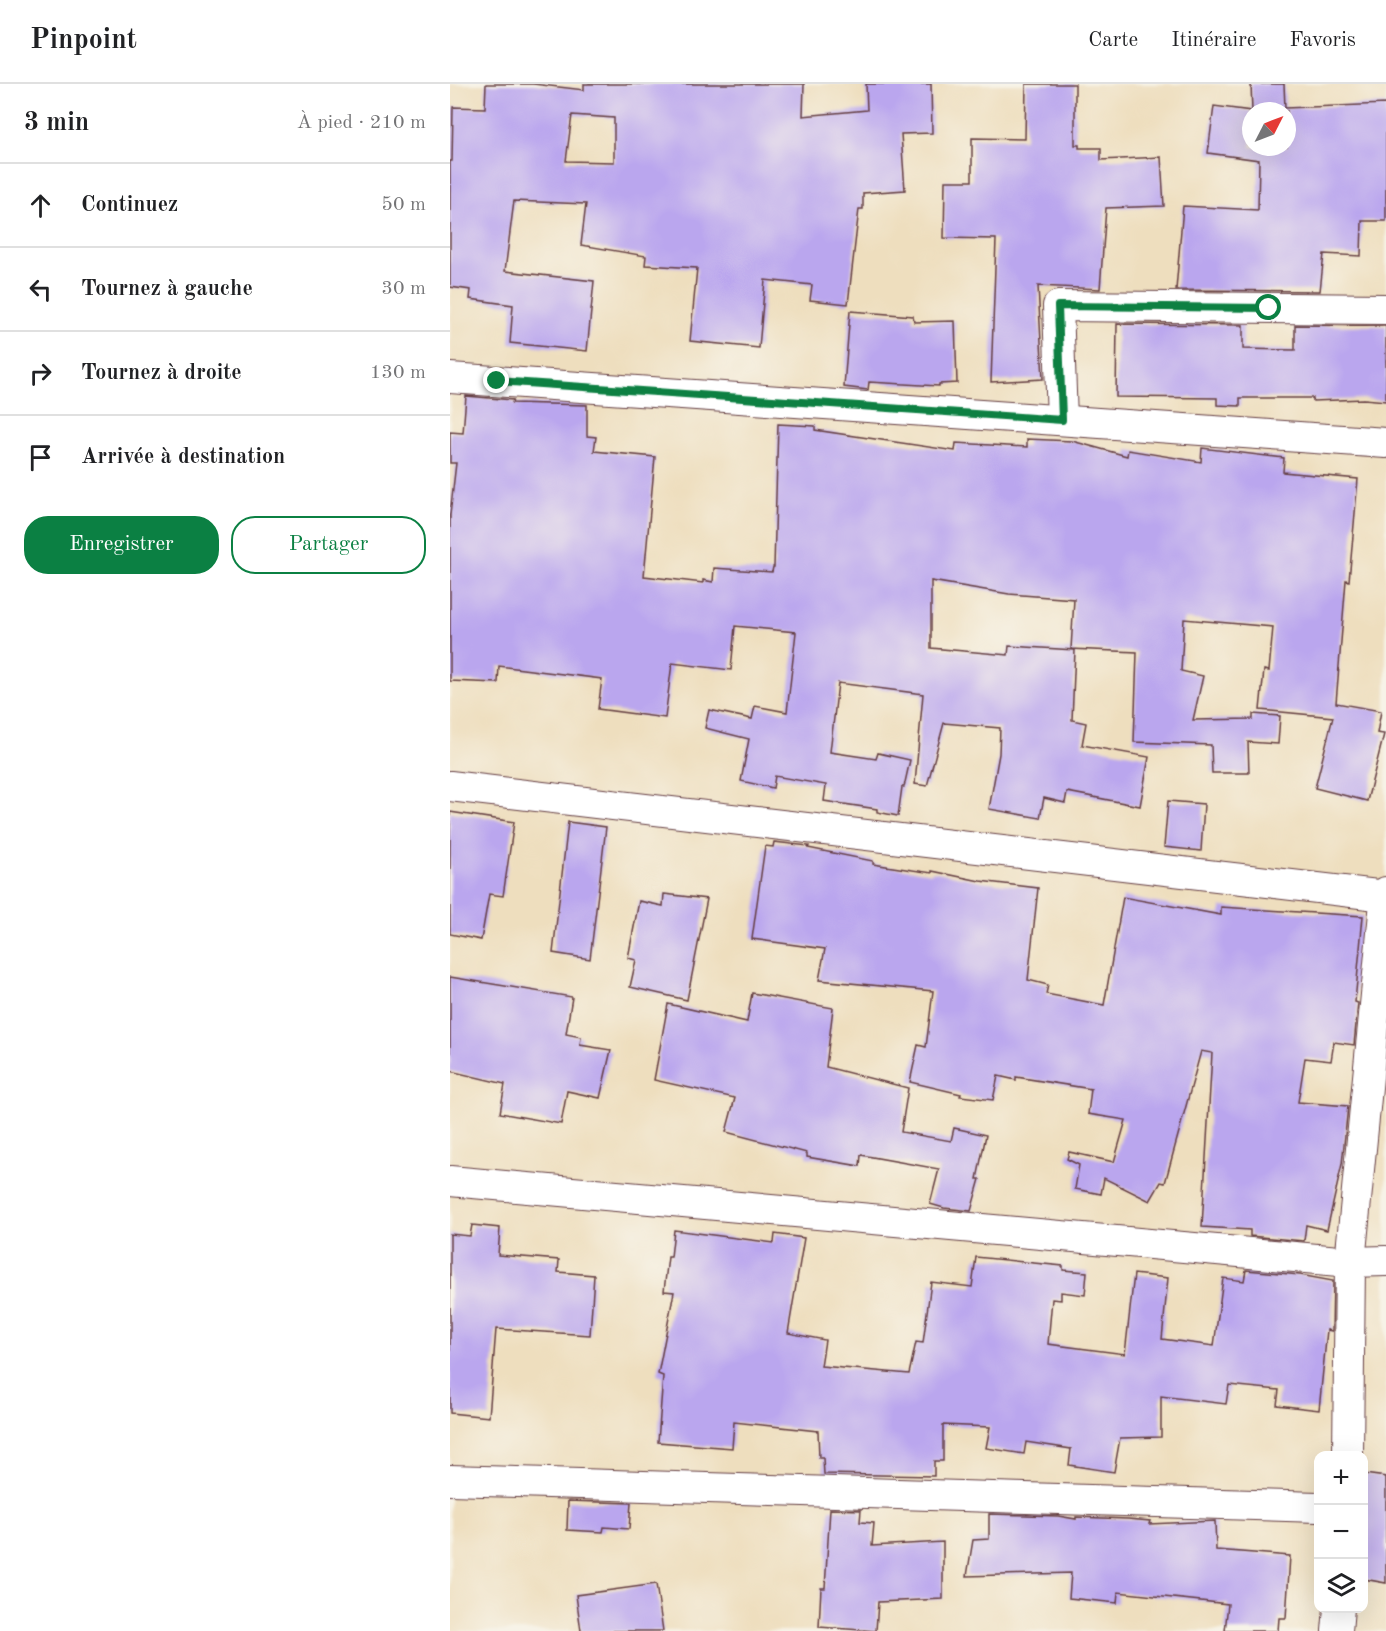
<!DOCTYPE html>
<html lang="fr">
<head>
<meta charset="utf-8">
<style>
	:root { --surface:#fff; --page:#f2f2f2; --text:#202124; --muted:#757577; --line:#e0e0e0; --accent:#0b8043 }
	body { margin:0; font-family:"Old Standard TT",serif; background:var(--page); color:var(--text) }
	.controls { position:absolute; right:18px; bottom:18px; display:grid; overflow:hidden; border-radius:12px; box-shadow:0 6px 24px #0002 }
	.controls button { width:54px; height:54px; display:grid; place-items:center; padding:0; border:0; border-bottom:2px solid var(--line); background:var(--surface); color:var(--text); font:30px sans-serif }
	.compass { position:absolute; left:792px; top:18px; width:54px; height:54px; border-radius:50%; background:var(--surface); box-shadow:0 6px 24px #0002; rotate:48deg }
	.stop { position:absolute; width:18px; height:18px; margin:-14px; border:4px solid #0b8043; border-radius:50%; background:#fff }
	.stop.end { background:#0b8043; border-color:#fff; box-shadow:0 2px 6px #0008 }
	.list { margin:0; padding:0; list-style:none }
	h2 { display:flex; justify-content:space-between; align-items:center; height:78px; margin:0; padding:0 24px; font-size:26px }
	h2 small { font-size:20px; font-weight:400; color:var(--muted) }
	.list li { display:grid; grid-template-columns:39px 1fr auto; gap:18px; align-items:center; box-sizing:border-box; height:84px; padding:0 24px; border-top:2px solid var(--line) }
	.list b { display:block; font-size:22px; white-space:nowrap }
	.list em { font-size:20px; font-style:normal; color:var(--muted) }
	.actions { display:flex; gap:12px; padding:18px 24px }
	.actions a { flex:1; padding:14px 0; border:2px solid var(--accent); border-radius:24px; text-align:center; font-size:21px; color:var(--accent) }
	.actions .main { background:var(--accent); color:#fff }
	.icon { flex:none; width:33px; height:33px; fill:none; stroke:currentColor; stroke-width:2; stroke-linecap:round; stroke-linejoin:round }
	.map { position:relative; flex:none; width:936px; height:1547px; overflow:hidden }
	header { display:flex; align-items:center; gap:36px; box-sizing:border-box; height:84px; padding:0 30px; background:var(--surface); border-bottom:2px solid var(--line) }
	header strong { font-size:28px }
	nav { display:flex; gap:33px; margin-inline-start:auto; font-size:21px }
	main { display:flex }
	aside { flex:1; background:var(--surface) }
	.map>svg:first-child { display:block }
</style>
</head>
<body>
<header>
<strong>Pinpoint</strong>
<nav><a>Carte</a><a>Itinéraire</a><a>Favoris</a></nav>
</header>
<main>
<aside>
<h2>3 min<small>À pied · 210 m</small></h2>
<ul class="list">
<li><svg class="icon" aria-label="ahead" viewBox="0 0 24 24"><path d="M12 20V5M6 11l6-6 6 6"/></svg><div><b>Continuez</b></div><em>50 m</em></li>
<li><svg class="icon" aria-label="left" viewBox="0 0 24 24"><path d="M17 20v-9H6M10 6l-5 5 5 5"/></svg><div><b>Tournez à gauche</b></div><em>30 m</em></li>
<li><svg class="icon" aria-label="right" viewBox="0 0 24 24"><path d="M7 20v-9h11M14 6l5 5-5 5"/></svg><div><b>Tournez à droite</b></div><em>130 m</em></li>
<li><svg class="icon" aria-label="arrive" viewBox="0 0 24 24"><path d="M6 21V4h12l-3 4 3 4H6"/></svg><div><b>Arrivée à destination</b></div></li>
</ul>
<div class="actions"><a class="main">Enregistrer</a><a>Partager</a></div>
</aside>
<div class="map">
<svg width="936" height="1547" viewBox="0 0 936 1547">
	<rect width="100%" height="100%" fill="#f7f3e8"/>
	<filter id="ink" filterUnits="userSpaceOnUse"><feTurbulence type="fractalNoise" baseFrequency=".0167" numOctaves="2"/><feDisplacementMap in="SourceGraphic" scale="12" xChannelSelector="R" yChannelSelector="G"/><feConvolveMatrix kernelMatrix="1 2 1 2 8 2 1 2 1" color-interpolation-filters="sRGB"/></filter>
	<filter id="wash" filterUnits="userSpaceOnUse"><feTurbulence type="fractalNoise" baseFrequency=".008" numOctaves="4" result="noise"/><feDisplacementMap in="SourceGraphic" scale="24" xChannelSelector="R" yChannelSelector="G"/><feGaussianBlur stdDeviation="1.35" result="paint"/><feColorMatrix in="noise" values="0 0 0 0 0 0 0 0 0 0 0 0 0 0 0 0 0 1.4 0 .05"/><feComposite in="paint" operator="in"/></filter>
	<g filter="url(#wash)">
		<rect width="100%" height="100%" fill="#eedebe"/>
		<g id="blocks">
			<g fill="#baa6ee" fill-rule="evenodd">
				<path d="M36 0H83L134 6V0H354L353 32 417 26 416 0H481L482 49 451 50 455 106 413 109V125H409L398 220 360 216 362 201 315 196 309 264 240 257 247 184 195 181 196 172 131 161 136 120 64 117 55 187 144 197 137 267 60 259 63 221 20 215 21 206 0 203V77H2L3 23 35 24ZM122 31 164 34V78L116 77Z"/>
				<path d="M576 0H625V61H629V64H651V76L711 73 714 122 656 124 650 205 588 202 593 295 541 298 546 155 494 154 495 97H522V54L575 55Z"/>
				<path d="M801 0H834L835 24 936 20V137H912L911 172 874 170 870 207 726 206 733 122 808 126 809 76 758 69 764 22 801 27V63H837V27H802Z"/>
				<path d="M400 227 463 232 464 238 505 237 507 299 489 300V302L419 298 418 306 394 303Z"/>
				<path d="M667 240 793 241V265L845 266V241L936 242V317L914 315 863 317V314H790V322L767 321V314L666 313Z"/>
				<path d="M16 312 63 316 62 319 137 321V352L146 353 144 367 205 373 194 492 253 499V496L263 498 264 484 322 488 323 483H324L328 340 365 342V346L505 367 506 359 577 363V355L622 357 677 372 678 366 751 378 752 364 834 374 833 388 908 395 899 497 896 496 886 619 931 627 927 649 934 650 917 717 865 704 883 633 810 626 814 586 819 587 823 543 734 535 731 587 753 592 743 636 803 635V630L830 632 828 660 798 658 799 689H762L761 661 684 658 687 568 621 565 624 515 559 510 481 497V564L558 571 559 562 625 566 622 636 636 639 632 661 699 673 690 722 617 708 615 719 594 714 590 734 539 725 549 670 550 644 494 639 477 702 465 700 473 610 388 599 380 668 426 675 428 669 460 676 454 703H452L448 732 427 728V725L374 717 376 701 325 692 323 704 291 697 299 655 255 644 259 626 302 635 305 622 337 628 346 548 285 542 281 586 222 579 215 634 148 625 152 595 49 582 48 599 0 597V431L6 379H0V348L13 349Z"/>
				<path d="M718 717 754 720 751 767 714 763Z"/>
				<path d="M0 728 64 738 53 812 39 810 31 856 0 850Z"/>
				<path d="M118 738 156 743 140 875 103 869Z"/>
				<path d="M324 758 359 762 358 764 423 777V780L482 789V787L530 797 588 804 578 896 598 901 596 910 654 921 673 813 771 831V823L913 832 905 918 908 919 904 961 884 958 881 977 855 974 848 1018 898 1022 892 1080 877 1146 856 1141 854 1157 800 1152V1146L752 1143 762 969 751 967 715 1099 711 1098 700 1117 654 1094 651 1110 625 1105 629 1081 617 1075 619 1068 664 1078 676 1036 638 1030 641 1005 566 993V996L548 992 543 1016 510 1012 511 1010 460 998 468 961 476 963 483 907 369 896 375 865 302 855 315 762 323 763Z"/>
				<path d="M214 810 257 815 237 916 180 903 186 876 178 874 189 817 213 822Z"/>
				<path d="M0 893 122 913 116 950 131 953 130 961 161 966 150 1014 117 1007 111 1040 50 1029 55 1000 0 987Z"/>
				<path d="M302 909 383 924 376 983 458 1004 451 1048 501 1057 504 1044 536 1051 527 1095H530L521 1127 494 1124 480 1120 489 1085 411 1071 410 1082 357 1073V1069L276 1048 285 1014 204 996 218 920 297 938Z"/>
				<path d="M22 1141 50 1144 48 1171 109 1176 108 1188 144 1191 140 1251 46 1245 39 1333 0 1329V1150L20 1152Z"/>
				<path d="M224 1146 324 1159 325 1150 354 1154 338 1249 375 1256 371 1282 459 1290 466 1258 473 1259 481 1198 522 1203 526 1173 613 1182V1186L637 1188 635 1211 611 1208V1216L602 1215 598 1260 675 1270 684 1190 718 1194 712 1255 764 1262 773 1194 794 1197 796 1186 850 1191 883 1197 882 1247 877 1246 869 1326 827 1321 829 1306 779 1301 776 1320 711 1312V1353L670 1354 664 1388 619 1381 621 1365 576 1358 574 1370 536 1364 540 1343 493 1341V1377H484V1392L374 1390 373 1374H369L368 1347 284 1338 282 1364 208 1358 213 1292 208 1290 224 1208 214 1207 218 1173H221Z"/>
				<path d="M914 1390 936 1393V1499L914 1495V1478L917 1458H914Z"/>
				<path d="M118 1417 181 1419 179 1445 154 1443 153 1448 117 1446Z"/>
				<path d="M380 1425 411 1426 410 1438 424 1439 422 1462 493 1458V1515L428 1518 426 1547 369 1543 371 1504H375Z"/>
				<path d="M539 1430 608 1432 626 1435V1433L678 1435 700 1437 699 1440 765 1437 766 1466 840 1472 836 1534H829L828 1547H775L778 1520 668 1508 667 1519 619 1514 621 1489 517 1492 523 1456 539 1455Z"/>
				<path d="M206 1500 213 1547H131L126 1511Z"/>
			</g>
		</g>
	</g>
	<g filter="url(#ink)">
		<use href="#blocks" fill-opacity="0" stroke="#633c41" stroke-width="1.5"/>
		<g fill="none" stroke-linecap="round" stroke-linejoin="round">
			<defs>
				<g id="street">
					<path d="M0 294 936 359"/>
					<path d="M612 336 608 222 936 225"/>
					<path d="M0 702 936 812"/>
					<path d="M0 1097 900 1178 936 1177"/>
					<path d="M898 1372 900 1178 936 808"/>
					<path d="M0 1396 868 1423"/>
					<path d="M887 1547 889 1524"/>
				</g>
			</defs>
			<use href="#street" stroke="#633c41" stroke-width="32"/>
			<use href="#street" stroke="#fff" stroke-width="30"/>
		</g>
	</g>
	<g fill="none" stroke-linecap="round" stroke-linejoin="round" filter="url(#ink)">
		<path stroke="#0b8043" stroke-width="8" d="M47 297 612 336 608 222 819 224"/>
	</g>
</svg>
<div class="controls">
<button>+</button>
<button>−</button>
<button><svg class="icon" aria-label="layers" viewBox="0 0 24 24"><path d="M12 4l9 5-9 5-9-5zM3 14l9 5 9-5"/></svg></button>
</div>
<svg class="compass" viewBox="-18 -18 36 36"><path d="M0-13l5 13h-10z" fill="#e53935"/><path d="M0 13l5-13h-10z" fill="#757577"/></svg>
<div class="stop" style="left:819px;top:224px"></div>
<div class="stop end" style="left:47px;top:297px"></div>
</div>
</main>
</body>
</html>
